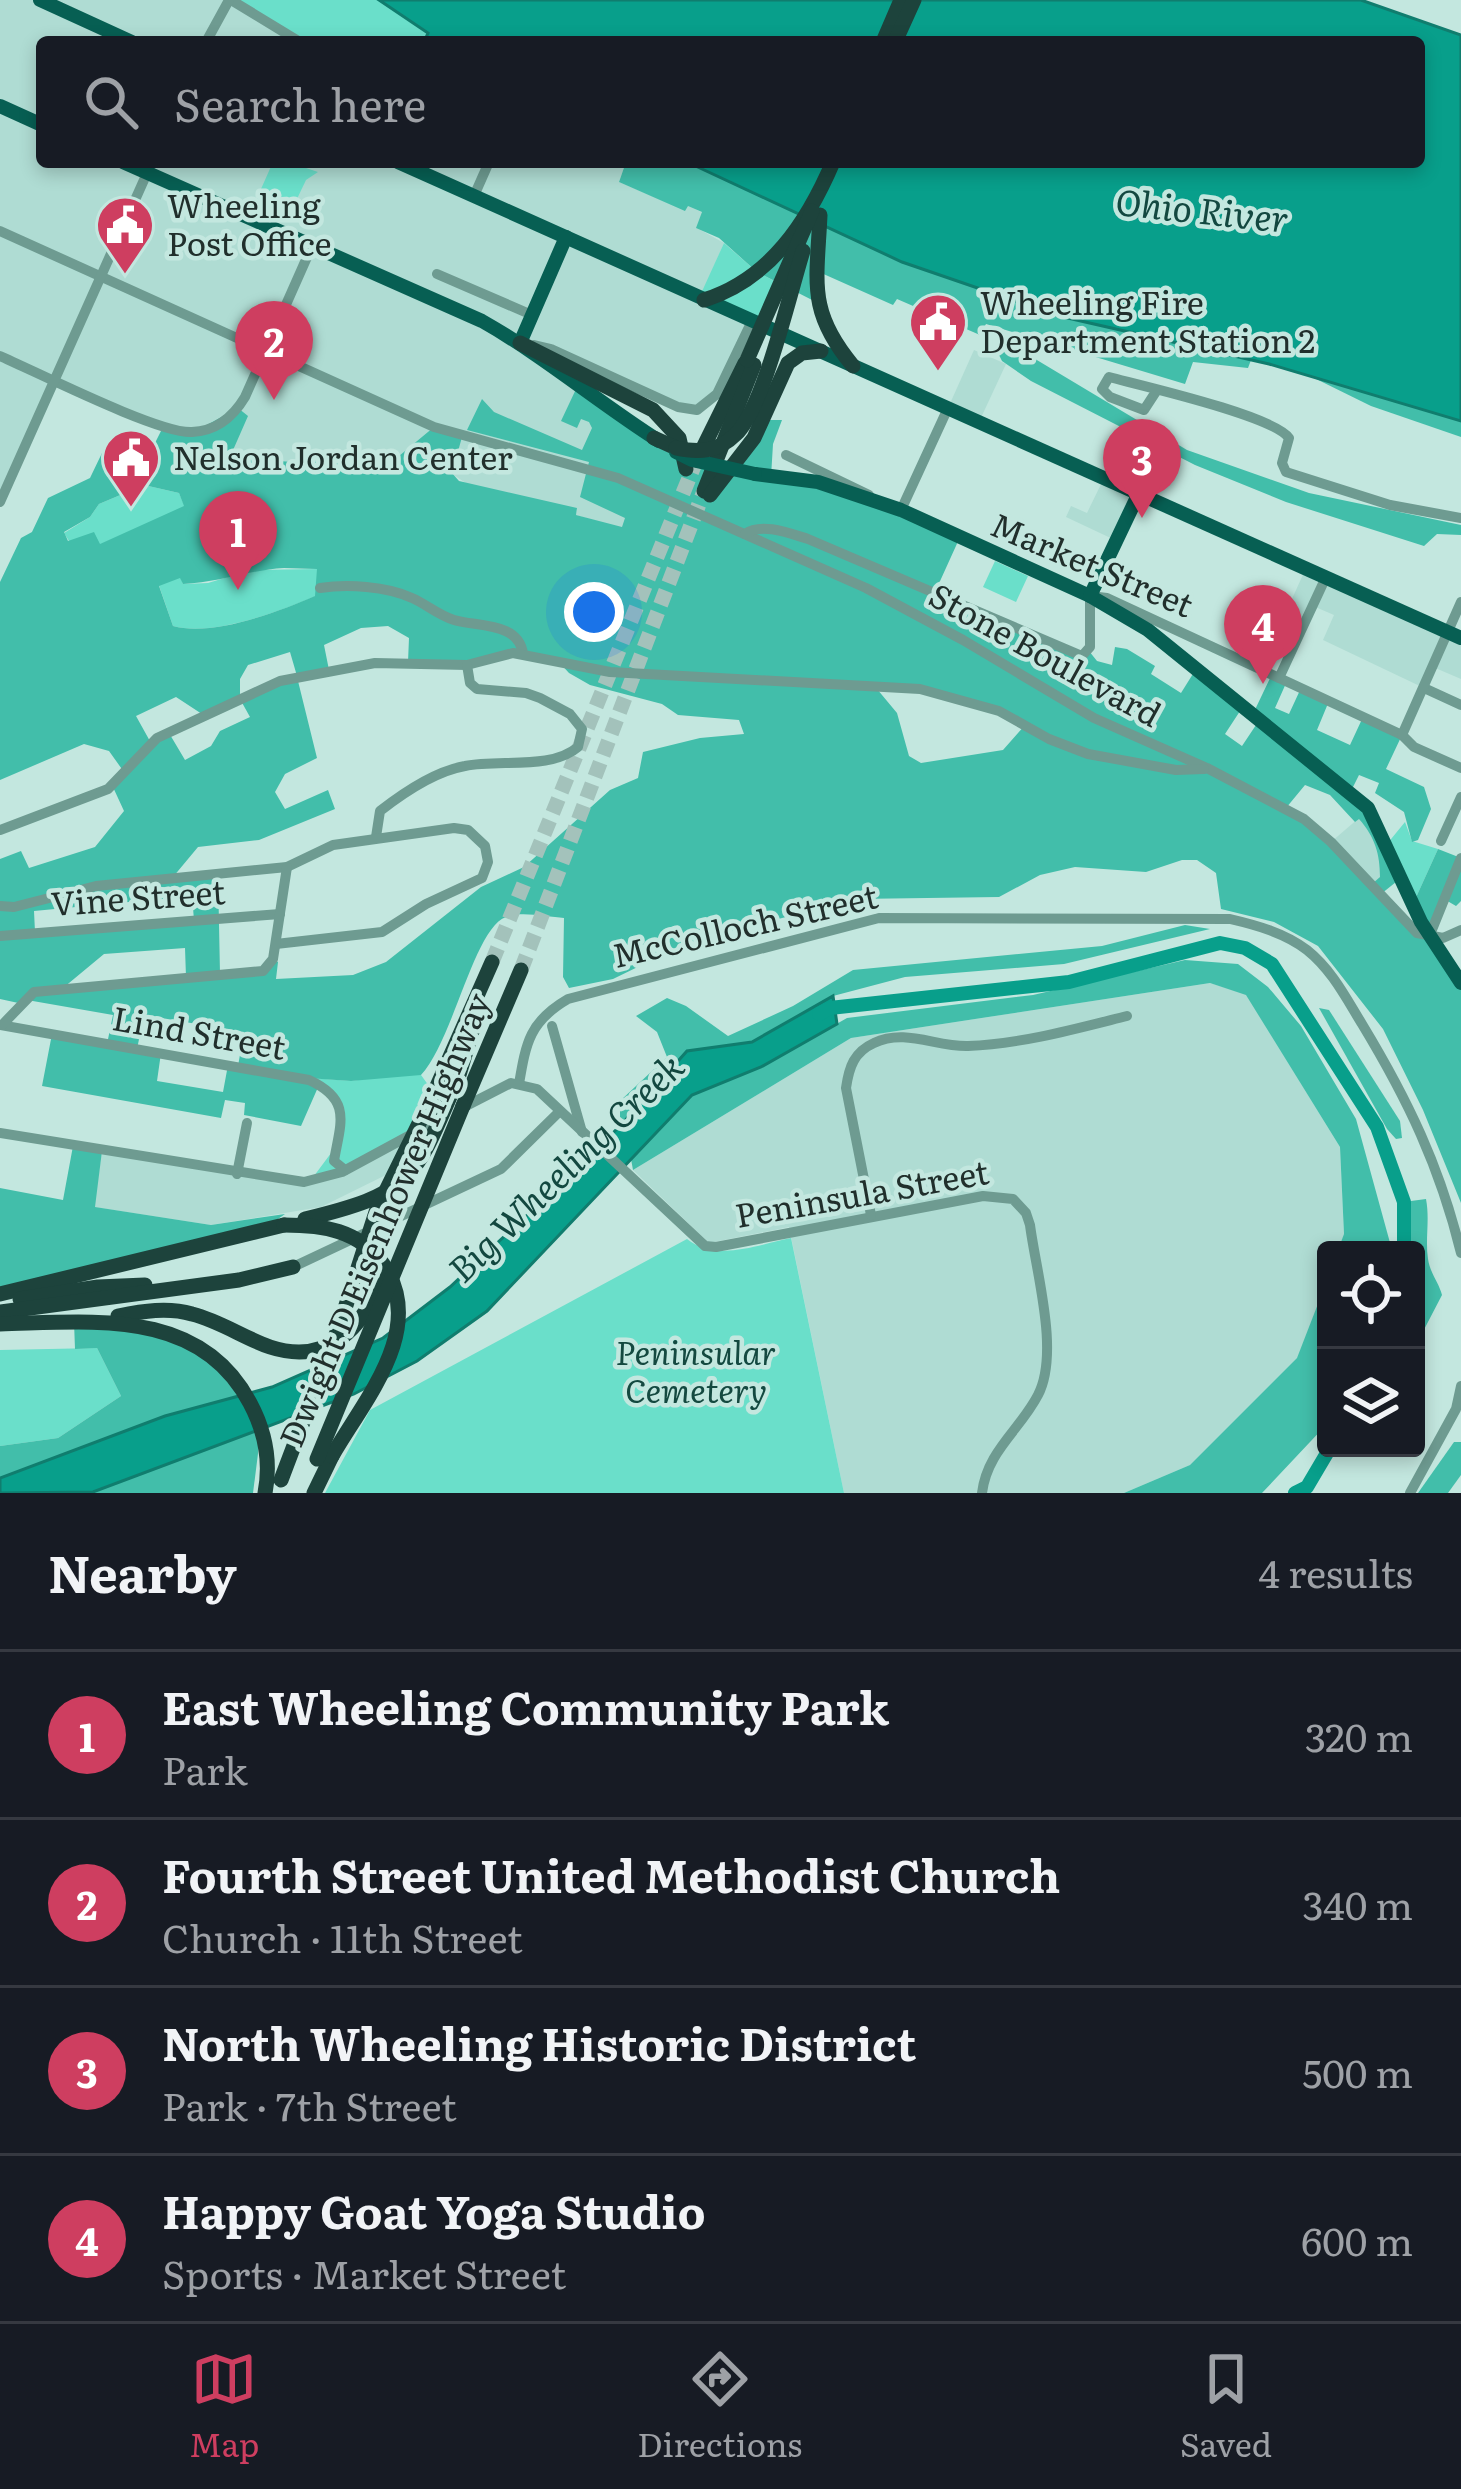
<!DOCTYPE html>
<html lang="en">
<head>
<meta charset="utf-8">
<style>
	:root { --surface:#171b24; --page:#242831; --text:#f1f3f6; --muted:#9ea1a6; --line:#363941; --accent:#ce3e60 }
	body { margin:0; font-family:Literata,serif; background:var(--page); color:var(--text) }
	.controls { position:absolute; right:36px; bottom:36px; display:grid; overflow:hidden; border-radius:12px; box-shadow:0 6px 18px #0003 }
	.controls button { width:108px; height:108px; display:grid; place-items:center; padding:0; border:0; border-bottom:3px solid var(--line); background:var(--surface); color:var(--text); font:60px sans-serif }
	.you { position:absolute; left:594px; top:612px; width:42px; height:42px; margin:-30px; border:9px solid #fff; border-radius:50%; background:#1a73e8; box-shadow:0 0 0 18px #1a73e833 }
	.badge { display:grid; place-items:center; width:78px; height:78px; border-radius:50%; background:var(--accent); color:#fff; font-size:39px; font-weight:700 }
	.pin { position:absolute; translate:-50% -99px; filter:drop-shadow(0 3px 6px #0008) }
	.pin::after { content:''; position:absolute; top:63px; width:42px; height:36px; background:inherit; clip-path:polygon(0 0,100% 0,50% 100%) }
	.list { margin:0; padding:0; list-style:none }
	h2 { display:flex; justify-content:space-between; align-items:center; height:156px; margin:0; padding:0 48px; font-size:51px }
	h2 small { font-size:39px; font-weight:400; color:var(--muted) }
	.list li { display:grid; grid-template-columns:78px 1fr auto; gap:36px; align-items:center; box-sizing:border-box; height:168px; padding:0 48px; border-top:3px solid var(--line) }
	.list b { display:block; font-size:45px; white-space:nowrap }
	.list p { margin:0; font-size:39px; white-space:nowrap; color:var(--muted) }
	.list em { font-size:39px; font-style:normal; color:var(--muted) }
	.icon { flex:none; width:66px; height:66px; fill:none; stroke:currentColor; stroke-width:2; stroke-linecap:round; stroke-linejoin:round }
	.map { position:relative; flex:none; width:1461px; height:1493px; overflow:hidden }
	.search { position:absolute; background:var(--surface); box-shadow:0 6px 18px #0003; left:36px; right:36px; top:36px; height:132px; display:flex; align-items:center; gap:30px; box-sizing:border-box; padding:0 42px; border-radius:12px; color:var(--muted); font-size:45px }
	.sheet { height:828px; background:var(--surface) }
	nav { display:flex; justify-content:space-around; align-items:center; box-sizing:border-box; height:168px; border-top:3px solid var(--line); background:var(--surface); font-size:33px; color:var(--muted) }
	nav a { display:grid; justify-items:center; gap:6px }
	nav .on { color:var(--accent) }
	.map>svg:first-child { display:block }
</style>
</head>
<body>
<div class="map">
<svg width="1461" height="1493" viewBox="0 0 1461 1493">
	<rect width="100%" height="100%" fill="#c3e7df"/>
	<g fill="#afdcd3">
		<path d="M0 0H231L300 42H42V162H626L619 182 685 210 687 205 703 213 697 228 724 243 701 296 753 318 717 394 697 410 551 349 596 408 673 543 576 515 577 509 470 486 451 473 393 461 353 457 306 463 226 456 55 380 0 502Z"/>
		<path d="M974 350 1006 364 979 422 948 408Z"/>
		<path d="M1104 478 1139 493 1117 541 1066 517 1071 506 1087 513Z"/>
		<path d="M1306 568 1461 638V679L1433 667 1424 688 1323 640 1334 615 1313 606 1301 630 1282 621Z"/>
		<path d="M1359 818 1369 830 1380 853V878L1372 885 1331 842Z"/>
		<path d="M1210 983 1246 994 1340 1147 1344 1235 1338 1250H1326V1283L1298 1357 1190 1465 1124 1493H844L789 1227 709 1243 633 1170 851 1038Z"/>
		<path d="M415 1130 396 1170 321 1207 211 1225 94 1207 102 1151 304 1182Z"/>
	</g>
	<g fill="#6adfca">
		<path d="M231 0H379L429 34 424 42H300Z"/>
		<path d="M273 162H288L318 172 306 180 286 222 253 207Z"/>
		<path d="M724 243 757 272 780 284 761 325 699 298Z"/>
		<path d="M144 485 179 493 185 507 99 545 69 541 64 533 90 517 99 504Z"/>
		<path d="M173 557 183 584 208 583 251 570 318 569 316 596C278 612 212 637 173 626L153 568Z"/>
		<path d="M995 561 1028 576 1016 602 983 587Z"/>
		<path d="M1405 822 1412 841 1438 849 1413 904 1387 844Z"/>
		<path d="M409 1073 421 1075 434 1093 415 1130 342 1172 314 1176 340 1141 335 1100 299 1077 351 1081Z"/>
		<path d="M791 1238 844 1493H325L370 1410 687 1239C716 1262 757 1245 791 1238Z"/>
		<path d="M97 1348 121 1396 58 1438 0 1446V1350Z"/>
	</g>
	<g fill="#42beaa" fill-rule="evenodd">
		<path d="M626 162H687L1059 316 1251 360 1248 368 1193 362 1185 384 986 324 980 335 897 299 893 305 819 272 818 303 757 272 719 238 696 228 702 212 688 206 685 211 619 182Z"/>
		<path d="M1010 344 1187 450 1309 493 1461 525V535L1437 534 1424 546 1286 502 1195 465 1031 381 1002 361 998 353 1002 346Z"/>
		<path d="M1308 375 1461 421V437L1371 406Z"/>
		<path d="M577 387 676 452 727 469 764 420H782L773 444 771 477 796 479 960 537 936 590 1079 656 1089 651 1097 661 1112 665 1115 647 1127 649 1155 666 1151 674 1181 693 1196 669 1242 708 1225 734 1242 746 1258 722 1252 716 1272 674 1287 681 1275 708 1289 714 1301 688 1329 701 1317 730 1350 745 1363 717 1402 735 1386 769 1424 787 1431 809 1418 840 1412 842 1404 812 1375 793 1379 783 1359 775 1351 791 1401 878 1381 894 1417 933 1413 904 1438 849 1461 858V901L1456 906 1444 899 1432 923 1461 983V1203L1423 1110 1383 1029 1318 946 1274 922 1221 909 1216 873 1197 860H1182L1146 872 1075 867 1040 875 999 897 855 899 687 943 613 979 569 988 563 977 564 918C548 917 521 911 506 917 474 928 453 1041 421 1075L351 1081 307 1078 319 1085 301 1126 244 1115 245 1103 225 1100 221 1118 42 1086 52 1034 107 1044 113 1015 27 1000 23 1004 0 999V859L21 851 29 868 95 847 124 811 112 785 124 772 109 751 84 744 0 780V582L21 538 32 532 48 498 90 478 102 453 114 458 154 445 163 427 194 432 238 408 248 416 230 457 306 463 353 457 393 461 434 427 462 437 452 473 459 481 577 508 576 515 622 527 625 518 580 497 589 462 467 430 482 399 494 412 582 450 592 428 589 422 581 419 577 428 561 421ZM144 485 179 493 184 506 100 544 94 532 68 541 64 532 90 517 99 504ZM284 568 317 569 315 596C278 612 212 637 173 626L159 586 180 578 183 584C217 583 249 570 284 568ZM388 626 409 638 408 662 467 665 523 654 557 660 569 673 590 685 662 704 678 715 739 720 744 734 700 738 643 752 638 778 610 790 524 867 481 887 386 962 353 975 276 979 278 962 273 959 263 971 220 974 218 874 173 877 198 847 259 840 335 809 328 790 285 809 275 792 285 774 317 758 297 677 329 670 324 645 361 628ZM290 652 297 676 240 698V679L248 665ZM877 689H920L1026 724 1003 750 921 763 909 756 897 713ZM176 697 205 716 240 699 250 717 220 731 211 746 185 760 169 733 151 743 136 716ZM1305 785 1330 795 1355 822 1359 819C1375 837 1380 854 1380 877L1372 884 1286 808ZM192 896 194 920 35 932 34 911ZM185 948 186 977 63 988 104 954ZM144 1015 244 1032 238 1066 228 1065 223 1092 157 1081 161 1053 137 1049Z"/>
		<path d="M1185 925 1210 929 1064 964 905 977 833 996 752 1042 687 1051 620 1125V1101L667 1057 657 1032 636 1016 667 998 686 1006 728 1036 793 1006 853 970 1102 946Z"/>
		<path d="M1185 960 1238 964 1268 987 1301 1026 1356 1119 1392 1250H1338L1344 1234 1340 1147 1246 995 1210 983 851 1038 633 1170 631 1159 692 1095 761 1067 847 1018 1033 995Z"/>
		<path d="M1319 1008 1329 1010 1400 1121 1402 1138 1396 1139 1387 1129Z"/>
		<path d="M73 1146 102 1151 95 1207 211 1225 285 1214 264 1229 0 1294V1188L63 1200Z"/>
		<path d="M1426 1199C1430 1220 1425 1239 1428 1259 1430 1273 1439 1283 1442 1295L1416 1345V1250H1410L1409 1207 1411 1201Z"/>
		<path d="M1326 1283V1425L1262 1493H1124L1190 1465 1297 1358Z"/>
		<path d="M86 1321 200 1346 245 1394 165 1416 0 1478V1446L58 1438 121 1396 97 1348 75 1349 74 1322Z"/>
		<path d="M261 1430 253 1493H91Z"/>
		<path d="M1454 1442H1461V1475L1448 1493H1418Z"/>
	</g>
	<g fill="#089f8b" stroke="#107d6e" stroke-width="3">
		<path d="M379 0H1361L1461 35V421L1269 364 1059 316 902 262 687 162H1419V42H424L428 33Z"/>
		<path d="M833 996 837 1024 761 1067 692 1095 487 1311 417 1361 354 1394 93 1492 0 1493V1478L165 1416 272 1387 383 1338 450 1287 555 1189 621 1125 687 1051 752 1042Z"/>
	</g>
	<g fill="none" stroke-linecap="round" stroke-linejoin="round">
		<g stroke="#089f8b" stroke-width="14">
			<path d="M819 1014 830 1008 1069 982 1220 943 1245 948 1272 964 1377 1127 1404 1202V1250"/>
			<path d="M1295 1493 1307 1487 1330 1448"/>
		</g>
		<g stroke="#a3c2bb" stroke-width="15" stroke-dasharray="15 8" stroke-linecap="butt">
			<path d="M492 962 694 466"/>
			<path d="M521 970 704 491"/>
		</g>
		<g stroke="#6e9b91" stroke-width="10">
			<path d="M231 0 300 42"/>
			<path d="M206 42 229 0"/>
			<path d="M474 196 489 162"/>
			<path d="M0 231 434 427 618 478 866 588 963 640 1094 718 1207 768 1304 819 1331 842 1417 933 1443 938 1461 930"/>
			<path d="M437 274 532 315"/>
			<path d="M534 345 551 349 678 407 697 410 717 394 752 321"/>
			<path d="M0 356C37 372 159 434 192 432 216 431 233 417 245 397L312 246"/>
			<path d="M1157 390 1144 410 1110 397 1102 389 1109 377C1143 386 1274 416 1289 438L1282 463 1286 472 1390 505 1461 518"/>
			<path d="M786 455 869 495"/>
			<path d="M0 502 152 162"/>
			<path d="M901 510 948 408"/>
			<path d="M745 534C761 522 789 533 808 539L1082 656 1090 647V596L1107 598 1402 735 1414 747 1461 768"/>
			<path d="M320 588C347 584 386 586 412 598 426 604 438 615 454 620 478 627 519 622 523 654"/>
			<path d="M1279 678 1326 577"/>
			<path d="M1424 688 1461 705"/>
			<path d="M1402 735 1461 602"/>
			<path d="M0 830 108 789 157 738 280 681 375 663 467 665 513 653 610 672 920 689 999 711 1049 739 1088 754 1176 770 1204 769"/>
			<path d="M376 837 380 811C403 793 436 771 465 766 500 759 551 770 578 747L582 729 570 714 540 698 526 693 477 689 470 683 467 665"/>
			<path d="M1441 841 1461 797"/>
			<path d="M0 906 14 907 96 886 287 867 333 845 454 828 468 830 485 846 488 862 482 878 426 904 382 932 276 944"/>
			<path d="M0 936 280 914"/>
			<path d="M1429 937 1461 858"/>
			<path d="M0 1025 309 1080C353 1100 340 1124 334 1161L345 1170"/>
			<path d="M2 1025 34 992 263 971 273 959 287 867"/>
			<path d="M552 1026 582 1132"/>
			<path d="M519 1084C526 1042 530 1021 568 999L879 918 1230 919C1256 925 1285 933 1307 950 1332 970 1346 998 1362 1024 1408 1100 1440 1167 1461 1253"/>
			<path d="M462 1108 511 1083 537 1089 705 1246 716 1247 983 1196 1013 1199 1026 1213 1030 1225C1036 1272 1060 1353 1038 1395 1020 1430 987 1451 982 1493"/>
			<path d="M0 1133 304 1182 342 1172 440 1119"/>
			<path d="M237 1174 247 1123"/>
			<path d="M871 1215 846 1088C849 1067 854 1052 874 1043 905 1028 936 1047 968 1046 1021 1044 1075 1029 1127 1016"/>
			<path d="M293 1267 501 1169 559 1112"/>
			<path d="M1410 1493 1456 1409 1461 1386"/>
		</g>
		<g stroke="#075f53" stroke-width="14">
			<path d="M40 0 132 42"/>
			<path d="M0 106 42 125"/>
			<path d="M123 162 482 321C544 356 599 403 659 441"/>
			<path d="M398 162 1461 638"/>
			<path d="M520 343 566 237"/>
			<path d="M755 474 818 482 901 510 1090 596 1148 630 1368 808 1421 922 1461 983"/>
			<path d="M1090 596 1139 493"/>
		</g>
		<g stroke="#1d433c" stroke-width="15">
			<path d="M883 42 901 0"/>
			<path d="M895 42 914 0"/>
			<path d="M820 215C817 282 807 311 853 366"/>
			<path d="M704 300C770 279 807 223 833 162"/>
			<path d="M520 343 653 410 679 438 686 469"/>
			<path d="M654 438 676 448"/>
			<path d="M697 460 745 363"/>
			<path d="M704 491 754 365"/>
			<path d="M710 495 754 438 788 363 802 353 821 351"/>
			<path d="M458 1078 473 1028"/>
			<path d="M434 1093 492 962"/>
			<path d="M463 1106 521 970"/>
			<path d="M0 1294 284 1225"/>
			<path d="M20 1299 98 1287 145 1285"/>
			<path d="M0 1312 239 1280 293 1267"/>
			<path d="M118 1316C143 1311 168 1307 192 1314 220 1321 244 1338 270 1347 328 1366 363 1328 382 1278"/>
			<path d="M0 1324C91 1322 200 1307 250 1403 265 1431 271 1462 265 1493"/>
			<path d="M314 1493 332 1456"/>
		</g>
		<path stroke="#075f53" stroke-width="14" d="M676 452 692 460 755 474"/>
		<g stroke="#1d433c" stroke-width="15">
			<path d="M747 360 812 211"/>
			<path d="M676 448C699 453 718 452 736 434 764 407 790 292 803 251"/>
			<path d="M305 1219C416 1192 414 1179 458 1078"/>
			<path d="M284 1225C323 1225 359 1230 383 1264 428 1329 364 1400 332 1456"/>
			<path d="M317 1459 463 1106"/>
			<path d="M281 1480 339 1327 377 1209 434 1093"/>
		</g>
	</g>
	<defs>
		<symbol id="civic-pin" viewBox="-11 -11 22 30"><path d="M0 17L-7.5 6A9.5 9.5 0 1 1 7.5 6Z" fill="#ce3e60" stroke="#c3e7df"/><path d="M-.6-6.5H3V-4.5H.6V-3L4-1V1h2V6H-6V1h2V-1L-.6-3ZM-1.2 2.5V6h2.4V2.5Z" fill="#fff"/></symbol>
	</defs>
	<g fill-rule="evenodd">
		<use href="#civic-pin" x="92" y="192" width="66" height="90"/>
		<use href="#civic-pin" x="905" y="289" width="66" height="90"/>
		<use href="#civic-pin" x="98" y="425" width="66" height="90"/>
	</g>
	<g text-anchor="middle" stroke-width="9" stroke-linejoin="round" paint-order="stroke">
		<g font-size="33" fill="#212f2c" stroke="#c3e7df" text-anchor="start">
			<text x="167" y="218">Wheeling<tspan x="167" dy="38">Post Office</tspan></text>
			<text x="980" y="315">Wheeling Fire<tspan x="980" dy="38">Department Station 2</tspan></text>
			<text x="173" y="470">Nelson Jordan Center</text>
		</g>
		<g font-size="33" fill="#212f2c" stroke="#c3e7df">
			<text transform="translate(1092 565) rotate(23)" y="12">Market Street</text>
			<text transform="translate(1045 655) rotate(29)" y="12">Stone Boulevard</text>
			<text transform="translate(138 898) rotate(-4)" y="12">Vine Street</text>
			<text transform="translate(745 926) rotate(-13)" y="12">McColloch Street</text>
			<text transform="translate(199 1033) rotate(10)" y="12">Lind Street</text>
			<text transform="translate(862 1194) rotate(-10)" y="12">Peninsula Street</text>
			<text transform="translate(385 1220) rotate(-67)" y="12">Dwight D Eisenhower Highway</text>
		</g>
		<g font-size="33" font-style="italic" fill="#144940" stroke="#c3e7df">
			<text x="696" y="1365">Peninsular<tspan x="696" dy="38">Cemetery</tspan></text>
		</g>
		<g font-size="36" font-style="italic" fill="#134840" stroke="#c3e7df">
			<text transform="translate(1202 211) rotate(6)" y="13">Ohio River</text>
			<text transform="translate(566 1168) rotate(-44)" y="13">Big Wheeling Creek</text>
		</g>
	</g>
</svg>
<div class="controls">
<button><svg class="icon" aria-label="locate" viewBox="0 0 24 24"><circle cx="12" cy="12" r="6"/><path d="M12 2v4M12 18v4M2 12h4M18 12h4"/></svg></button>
<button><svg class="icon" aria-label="layers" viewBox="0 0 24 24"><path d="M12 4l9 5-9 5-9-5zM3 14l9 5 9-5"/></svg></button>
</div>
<div class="you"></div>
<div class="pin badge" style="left:238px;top:590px">1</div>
<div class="pin badge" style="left:274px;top:400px">2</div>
<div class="pin badge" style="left:1142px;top:518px">3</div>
<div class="pin badge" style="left:1263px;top:684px">4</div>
<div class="search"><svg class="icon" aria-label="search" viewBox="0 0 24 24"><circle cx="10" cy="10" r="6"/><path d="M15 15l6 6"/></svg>Search here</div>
</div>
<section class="sheet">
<h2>Nearby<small>4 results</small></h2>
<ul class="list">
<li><span class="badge">1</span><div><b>East Wheeling Community Park</b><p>Park</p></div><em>320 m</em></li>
<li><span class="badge">2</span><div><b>Fourth Street United Methodist Church</b><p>Church · 11th Street</p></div><em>340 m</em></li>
<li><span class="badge">3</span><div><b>North Wheeling Historic District</b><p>Park · 7th Street</p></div><em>500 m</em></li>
<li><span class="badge">4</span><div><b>Happy Goat Yoga Studio</b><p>Sports · Market Street</p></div><em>600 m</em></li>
</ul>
</section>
<nav>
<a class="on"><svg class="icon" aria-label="map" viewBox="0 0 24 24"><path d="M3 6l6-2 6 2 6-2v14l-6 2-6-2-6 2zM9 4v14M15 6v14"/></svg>Map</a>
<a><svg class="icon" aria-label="directions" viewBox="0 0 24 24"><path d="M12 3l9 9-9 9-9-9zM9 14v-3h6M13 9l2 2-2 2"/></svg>Directions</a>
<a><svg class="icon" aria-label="saved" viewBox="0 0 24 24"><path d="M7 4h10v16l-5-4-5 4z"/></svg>Saved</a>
</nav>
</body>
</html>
